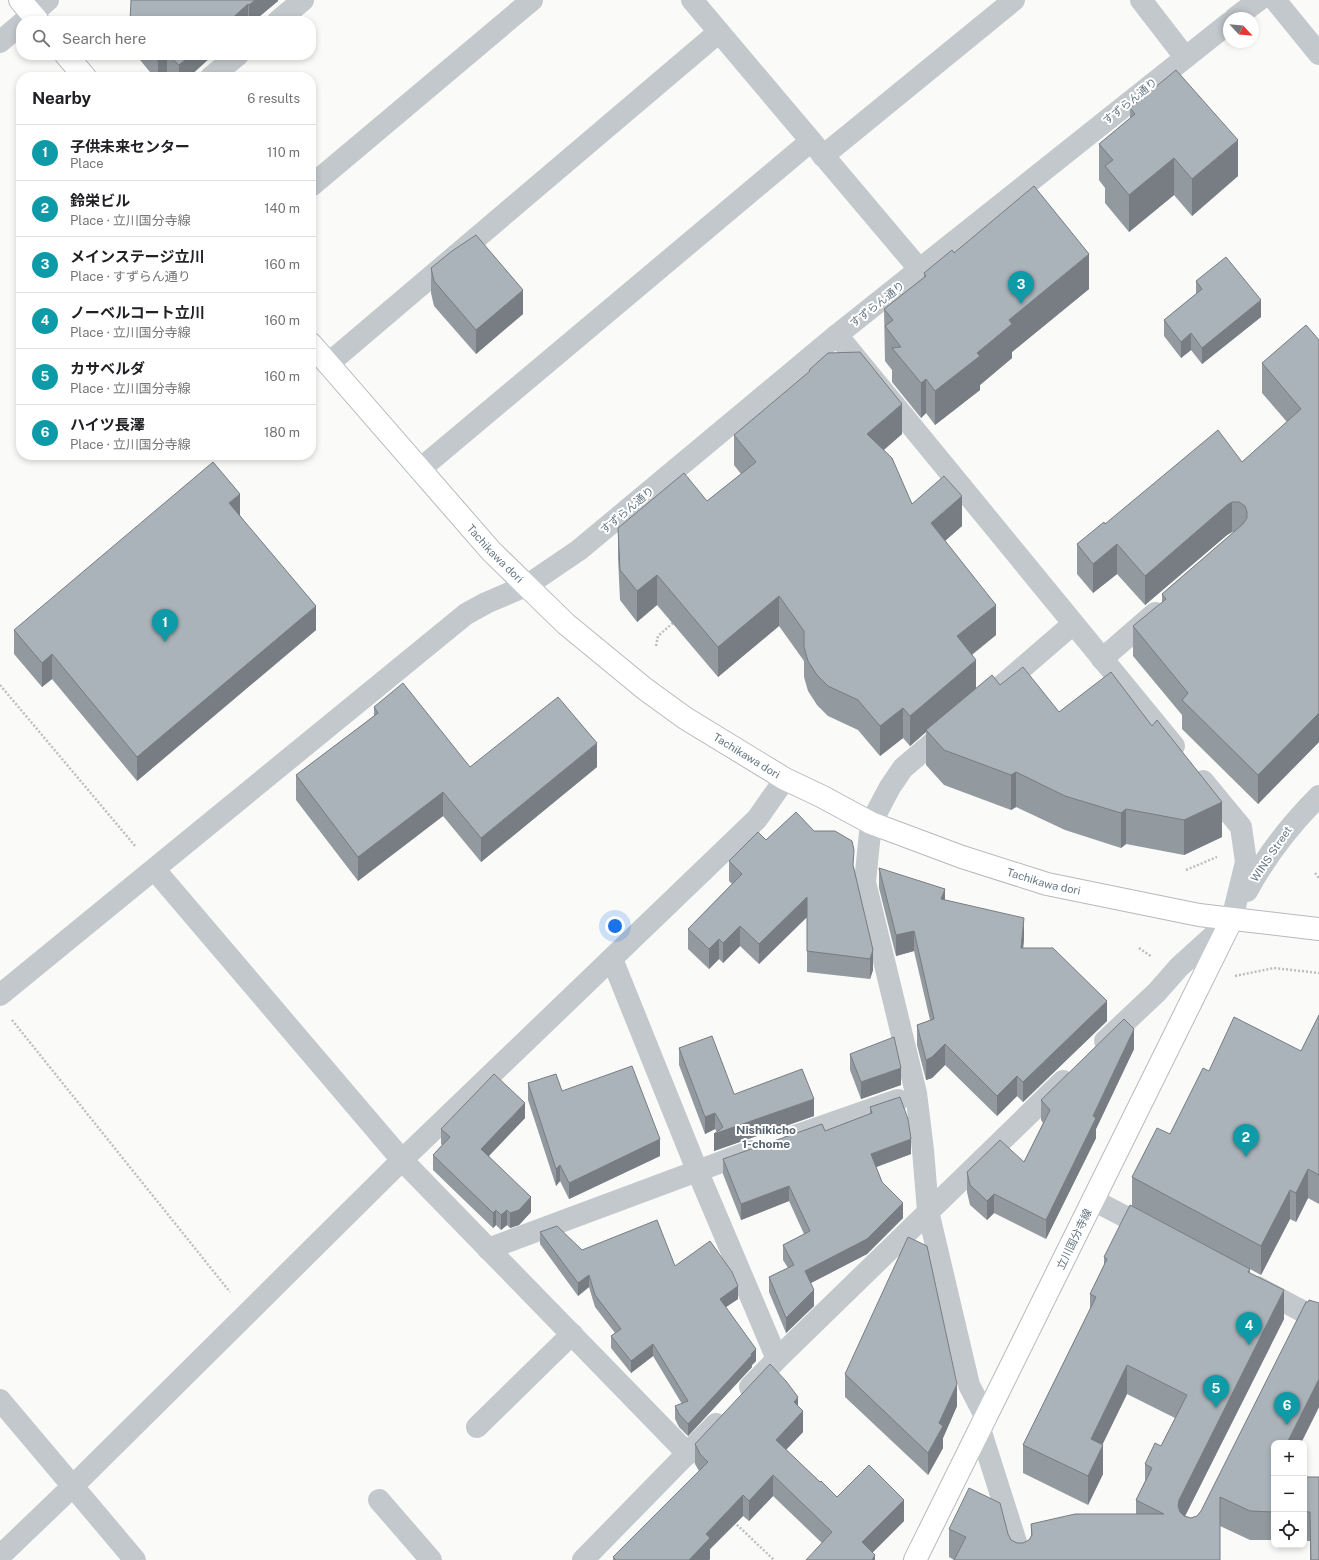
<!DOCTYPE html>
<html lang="en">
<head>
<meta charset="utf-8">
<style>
	:root { --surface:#fff; --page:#f6f6f6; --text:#202124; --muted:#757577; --line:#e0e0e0; --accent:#111827 }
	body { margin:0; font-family:"Public Sans","Noto Sans JP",sans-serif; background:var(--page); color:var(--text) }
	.controls { position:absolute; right:12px; bottom:12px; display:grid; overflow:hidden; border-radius:8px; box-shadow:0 2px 6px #0003 }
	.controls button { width:36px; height:36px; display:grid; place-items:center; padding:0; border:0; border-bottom:1px solid var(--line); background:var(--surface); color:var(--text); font:20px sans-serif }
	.compass { position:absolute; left:1223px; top:12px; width:36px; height:36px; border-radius:50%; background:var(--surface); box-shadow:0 2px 6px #0003; rotate:116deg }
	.you { position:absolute; left:615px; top:926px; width:14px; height:14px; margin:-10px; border:3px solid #fff; border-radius:50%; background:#1a73e8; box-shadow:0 0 0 6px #1a73e833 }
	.badge { display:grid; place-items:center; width:26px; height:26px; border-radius:50%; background:var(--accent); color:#fff; font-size:13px; font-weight:700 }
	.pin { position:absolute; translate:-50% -33px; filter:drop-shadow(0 1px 2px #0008) }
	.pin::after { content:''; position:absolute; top:21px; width:14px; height:12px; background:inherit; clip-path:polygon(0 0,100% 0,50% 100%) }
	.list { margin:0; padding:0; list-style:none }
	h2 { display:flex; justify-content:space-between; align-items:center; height:52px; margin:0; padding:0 16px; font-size:17px }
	h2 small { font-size:13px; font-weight:400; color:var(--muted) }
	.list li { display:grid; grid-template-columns:26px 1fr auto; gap:12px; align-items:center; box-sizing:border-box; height:56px; padding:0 16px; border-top:1px solid var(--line) }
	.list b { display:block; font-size:15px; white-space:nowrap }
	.list p { margin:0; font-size:13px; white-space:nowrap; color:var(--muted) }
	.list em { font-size:13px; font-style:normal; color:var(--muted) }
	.icon { flex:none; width:22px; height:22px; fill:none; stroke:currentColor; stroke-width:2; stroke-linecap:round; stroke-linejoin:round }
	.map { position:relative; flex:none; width:1319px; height:1560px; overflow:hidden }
	.search { position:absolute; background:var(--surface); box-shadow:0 2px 6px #0003; left:16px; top:16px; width:300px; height:44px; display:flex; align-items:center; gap:10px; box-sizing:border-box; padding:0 14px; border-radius:16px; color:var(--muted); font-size:15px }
	.panel { position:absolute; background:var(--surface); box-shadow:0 2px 6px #0003; left:16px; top:72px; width:300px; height:388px; border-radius:16px }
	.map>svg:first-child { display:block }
</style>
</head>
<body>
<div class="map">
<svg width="1319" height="1560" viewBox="0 0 1319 1560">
	<rect width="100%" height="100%" fill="#fafaf8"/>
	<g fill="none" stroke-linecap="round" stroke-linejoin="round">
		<defs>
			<g id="major">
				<path d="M20 0 38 21"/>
				<path d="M66 55 85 77"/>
				<path id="s1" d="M311 344 491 551 566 624 645 689 685 718 785 779 821 796 871 823 962 857 1047 884 1199 915 1319 929"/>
				<path d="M915 1560 1232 919"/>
			</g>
		</defs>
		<use href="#major" stroke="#b5babe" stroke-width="24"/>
		<g stroke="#bbbfc2" stroke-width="2.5" stroke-dasharray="2 2" stroke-linecap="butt">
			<path d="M656 646 658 636 674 622"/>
			<path d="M0 685 136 847"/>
			<path d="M1186 870 1217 857"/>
			<path d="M1315 873 1319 878"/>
			<path d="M1139 948 1152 957"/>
			<path d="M1235 976 1274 968 1319 973"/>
			<path d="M12 1020 230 1292"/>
			<path d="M734 1522 774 1560"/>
		</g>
		<g stroke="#c3c8cc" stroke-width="22">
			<path d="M692 0 920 270"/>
			<path d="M1141 0 1185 57"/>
			<path d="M1275 0 1319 54"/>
			<path d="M1235 18 1259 0"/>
			<path d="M24 21 48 0"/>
			<path d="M278 21 303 0"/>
			<path d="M0 42 21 24"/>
			<path d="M211 77 238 55"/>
			<path d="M823 156 1014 0"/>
			<path d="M311 186 532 0"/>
			<path d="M837 335 1174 746"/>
			<path d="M328 364 719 32"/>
			<path d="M419 470 811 141"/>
			<path d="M1102 659 1155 613"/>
			<path d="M1000 687 1073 624"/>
			<path d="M949 729 903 768 890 787 871 823 865 882 916 1093 923 1150 928 1211 969 1385 986 1418"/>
			<path d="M155 870 402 1160 688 1454"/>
			<path d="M1247 891C1267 854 1289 826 1319 796"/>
			<path d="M612 959 697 1170 777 1359"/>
			<path d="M0 995 466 614 486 603 526 586 579 550 837 335 1229 23"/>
			<path d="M1105 1041 1157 992 1179 967 1232 919 1246 862 1241 827 1203 781"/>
			<path d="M795 1136 898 1100"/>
			<path d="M1093 1200 1151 1230"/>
			<path d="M488 1249 751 1151"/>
			<path d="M1257 1287 1319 1320"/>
			<path d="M750 1387 777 1359 1063 1081"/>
			<path d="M0 1400 135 1560"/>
			<path d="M477 1427 572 1334"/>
			<path d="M980 1429 1016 1542 1020 1560"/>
			<path d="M379 1500 431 1560"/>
			<path d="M0 1556 73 1486 402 1160 757 819 785 779"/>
			<path d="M583 1560 716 1424"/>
		</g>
		<use href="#major" stroke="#fff" stroke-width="22"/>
	</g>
	<g fill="#929a9f">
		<path d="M278 0V1L254 21H130Z"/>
		<path d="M136 55H213L189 77H170L167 74 163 77H154Z"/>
		<path d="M1130 108 1238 176 1192 216 1174 195 1129 232 1105 203V188L1099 180V144L1130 118Z"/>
		<path d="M954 253 1089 289 1012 352V358L980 385V390L935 425 926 413 921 418 892 382V370L885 361 884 309 924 277V273Z"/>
		<path d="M431 268 523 314 476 354 434 306 431 293Z"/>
		<path d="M1196 281 1261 317 1202 364 1191 350 1181 358 1164 336V320L1196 294Z"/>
		<path d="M1319 340V742L1258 804 1182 729V715L1133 656V626L1162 603V594L1234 532H1232L1227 535 1145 605 1117 574 1093 593 1077 574V544L1105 524 1242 462 1287 422 1262 393V363Z"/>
		<path d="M809 370 902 434 884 450 912 504 962 526 945 541 996 635 972 655 976 688 1000 685 1059 712 1222 837 1184 855 1126 844 1121 848 1065 830 1016 807 1011 810 944 785 926 765V732L910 746 903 738 880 756 858 730 828 716 817 705 808 691 804 677V661L779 626 718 677 657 605 637 622 620 600 618 558V528L707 501 741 474 734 465V435L809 373Z"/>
		<path d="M240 515 316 630 137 781 52 679 42 687 14 654V630Z"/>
		<path d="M374 707 470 767H597L481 862 443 816 358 881 296 800V775L374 716Z"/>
		<path d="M814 831 854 868 873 970 870 979 807 972V917L759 964 740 946 723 963 719 959 709 969 688 949V929L732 884 729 881V861L766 840Z"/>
		<path d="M879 868 1024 939 1023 948 1107 1021 1023 1102 1017 1096 997 1116 945 1065 932 1078 926 1080 917 1045V1025L930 1020 914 951 896 956 879 888Z"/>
		<path d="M1319 1015V1204L1308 1198 1296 1222 1290 1219 1261 1275 1250 1269V1273L1284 1319 1185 1516 1191 1518 1197 1516 1201 1511 1308 1302 1319 1303V1407L1301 1443H1274V1540H1250L1220 1526 954 1560 949 1557V1529L1008 1534 1011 1540 1017 1543H1023L1029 1540 1031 1536V1524L1136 1514V1500L1145 1481V1464L1161 1446 1175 1418 1127 1394 1102 1445 1103 1474 1088 1505 1023 1473V1445L1090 1309V1294L1104 1266V1257L1212 1249 1132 1206V1177L1170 1134 1209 1071 1301 1051Z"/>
		<path d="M679 1048 734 1094 814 1116 714 1151 717 1132 715 1129 705 1134 679 1065Z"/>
		<path d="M1134 1049 1096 1129V1138L1046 1239 994 1213 987 1220 970 1205 967 1192V1172L1024 1162 1043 1123 1041 1120V1100Z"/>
		<path d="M850 1054 901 1085 861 1099 850 1070Z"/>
		<path d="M528 1083 562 1091 660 1156 569 1199 560 1181 556 1186 528 1100Z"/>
		<path d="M870 1107 911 1154 876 1167 882 1182 903 1218 867 1254 811 1283 814 1306 786 1333 769 1292V1277L788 1268 783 1260V1245L804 1234 789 1201 741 1220 723 1174V1159L825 1131 870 1114Z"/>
		<path d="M525 1118 489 1156 531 1212 519 1225 510 1228 507 1225 501 1230 496 1225 493 1228 433 1170V1155L442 1145 441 1144V1129Z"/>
		<path d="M540 1232 582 1250 675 1266 738 1299 726 1307 756 1361 752 1365V1367L688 1436 679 1427 675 1419V1406L682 1404 653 1356 631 1373 611 1348V1336L615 1333 595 1307 589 1287 578 1296 540 1244Z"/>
		<path d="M845 1374 957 1406 943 1438V1448L928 1475 845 1397Z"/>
		<path d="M798 1406 803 1432 786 1450 820 1482 837 1497 904 1521 872 1553 875 1560 822 1543 773 1496 749 1521 743 1516 710 1549V1559L709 1560H613V1557L699 1471 695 1464V1444Z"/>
		<path d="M1304 1477 1319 1560H1310V1541H1304Z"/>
	</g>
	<g fill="#777d82">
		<path d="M255 0H278V1L254 21H249V5Z"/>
		<path d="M248 4V21H229Z"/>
		<path d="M165 55H167V74L163 77H158V61Z"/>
		<path d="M191 55H213L189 77H179V65Z"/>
		<path d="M1238 140V176L1192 216V179Z"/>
		<path d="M1174 158V195L1129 232V195Z"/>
		<path d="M1089 254V289L1012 352V358L980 385V390L935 425V391L977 353 1009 320Z"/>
		<path d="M523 290V314L476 354V330Z"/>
		<path d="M1261 300V317L1202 364V348Z"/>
		<path d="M1191 333V350L1181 358V342Z"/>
		<path d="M926 379V413L921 418V383Z"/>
		<path d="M902 404V434L867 464V434Z"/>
		<path d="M240 494V518L229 503Z"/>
		<path d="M962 496V526L931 553V523Z"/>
		<path d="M1232 502V532L1227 535 1145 605V576L1227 505Z"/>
		<path d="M1117 544V574L1093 593V564Z"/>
		<path d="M657 575V605L637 622V591Z"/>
		<path d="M779 596V626L718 677V647Z"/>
		<path d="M996 605V635L957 666V636Z"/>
		<path d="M316 606V630L137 781V757Z"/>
		<path d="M52 654V679L42 687V663Z"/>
		<path d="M976 660V690L926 730V732L910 746V716Z"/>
		<path d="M903 708V738L880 756V726Z"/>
		<path d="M1319 713V742L1258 804V775Z"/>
		<path d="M597 743V767L481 862V838Z"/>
		<path d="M1016 772V807L1011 810V775Z"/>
		<path d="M443 792V816L358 881V857Z"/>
		<path d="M1222 802V837L1184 855V820Z"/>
		<path d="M1126 809V844L1121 848V813Z"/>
		<path d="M945 889V909L941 899Z"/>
		<path d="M807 897V917L759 964V944Z"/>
		<path d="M1024 918V939L1021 969V948Z"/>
		<path d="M740 926V946L723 963V943Z"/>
		<path d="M914 931V951L896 956V935Z"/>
		<path d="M719 939V959L709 969V949Z"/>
		<path d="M873 950V970L870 979V959Z"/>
		<path d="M1107 1001V1021L1023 1102V1082Z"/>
		<path d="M1134 1029V1049L1096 1129V1138L1046 1239V1220L1093 1116Z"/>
		<path d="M945 1044V1065L932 1078 926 1080V1060Z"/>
		<path d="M901 1068V1085L861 1099V1082Z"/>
		<path d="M1017 1076V1096L997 1116V1096Z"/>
		<path d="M814 1099V1116L714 1151V1134Z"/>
		<path d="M525 1103V1118L481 1164V1149Z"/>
		<path d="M715 1113V1129L705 1134V1117Z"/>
		<path d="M660 1139V1156L569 1199V1183Z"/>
		<path d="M911 1139V1154L871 1169V1154Z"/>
		<path d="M560 1165V1181L556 1186V1169Z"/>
		<path d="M1308 1169V1198L1296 1222V1193Z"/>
		<path d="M789 1186V1201L741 1220V1204Z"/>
		<path d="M1290 1190V1219L1261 1275V1246Z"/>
		<path d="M994 1194V1213L987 1220V1201Z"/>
		<path d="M531 1197V1212L519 1225 510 1228V1213Z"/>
		<path d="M903 1203V1218L867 1254 805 1286V1271Z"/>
		<path d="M496 1210V1225L493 1228V1213Z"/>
		<path d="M507 1210V1225L501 1230V1215Z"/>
		<path d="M589 1275V1287L578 1296V1283Z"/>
		<path d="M738 1286V1299L720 1311V1299Z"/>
		<path d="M814 1290V1306L786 1333V1318Z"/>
		<path d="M1284 1290V1319L1179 1528 1178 1506 1179 1500Z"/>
		<path d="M653 1344V1356L631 1373V1361Z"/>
		<path d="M756 1349V1361L752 1365V1367L688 1436V1424Z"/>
		<path d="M1127 1365V1394L1091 1468V1439Z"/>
		<path d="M1319 1379V1407L1301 1443H1287Z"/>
		<path d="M957 1384V1406L943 1438V1448L928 1475V1453L939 1423Z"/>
		<path d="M798 1397V1416L803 1411V1432L776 1460V1440L794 1402Z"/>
		<path d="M1103 1445V1474L1088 1505V1476Z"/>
		<path d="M1274 1470V1499L1271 1476Z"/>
		<path d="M773 1475V1496L749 1521V1501Z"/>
		<path d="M743 1495V1516L710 1549V1559L709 1560H689L706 1534Z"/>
		<path d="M904 1500V1521L865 1560 862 1542Z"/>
		<path d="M875 1555V1560H872Z"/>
	</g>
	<g fill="#aab3b9" stroke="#777d82">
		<path d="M131 0H255L249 5 248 4 229 21H130Z"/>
		<path d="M153 55H165L158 61Z"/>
		<path d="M168 55H191L179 65Z"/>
		<path d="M1176 70 1238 140 1192 179 1174 158 1129 195 1105 166 1113 160 1099 144 1135 114 1130 108Z"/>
		<path d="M1034 186 1089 254 1009 320 1012 324 977 353 980 356 935 391 926 379 921 383 892 348 901 347 885 326 893 320 884 309 926 276 924 273 952 250 954 253Z"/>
		<path d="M476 235 523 290 476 330 434 281 431 268 452 251Z"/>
		<path d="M1226 257 1261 300 1202 348 1191 333 1181 342 1164 320 1202 289 1196 281Z"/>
		<path d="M1306 325 1319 340V713L1258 775 1182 700 1188 693 1133 626 1166 599 1162 594 1243 524 1247 518V512L1245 506 1239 502H1232L1227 505 1145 576 1117 544 1093 564 1077 544 1104 522 1105 524 1218 430 1242 462 1301 409 1262 363Z"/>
		<path d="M860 352 902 404 867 434 892 458 912 504 944 476 962 496 931 523 996 605 957 636 976 660 910 716 903 708 880 726 858 700 828 686 817 675 808 661 804 647V631L779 596 718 647 657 575 637 591 620 570 618 528 684 473 707 501 756 462 734 435 810 371 809 370 828 353Z"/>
		<path d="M213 462 240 494 229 503 316 606 137 757 52 654 42 663 14 630Z"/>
		<path d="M1023 667 1059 712 1111 672 1152 726 1157 720 1222 802 1184 820 1126 809 1121 813 1065 796 1016 772 1011 775 944 750 926 730 992 675 1000 685Z"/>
		<path d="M403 683 470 767 558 697 597 743 481 838 443 792 358 857 296 775 378 713 374 707Z"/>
		<path d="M796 812 814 831H835L852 841 854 850 853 865 873 950 870 959 807 951V897L759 944 740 926 723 943 719 939 709 949 688 929 742 874 729 861 758 832 766 840Z"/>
		<path d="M879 868 945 889 941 899 1024 918 1021 948H1053L1107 1001 1023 1082 1017 1076 997 1096 945 1044 932 1057 926 1060 917 1025 934 1019 914 931 896 935Z"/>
		<path d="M1319 1015V1175L1308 1169 1296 1193 1290 1190 1261 1246 1132 1177 1157 1128 1170 1134 1203 1068 1209 1071 1234 1017 1301 1051Z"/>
		<path d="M1124 1019 1134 1029 1093 1116 1096 1118 1046 1220 994 1194 987 1201 970 1185 967 1172 1000 1140 1024 1162 1050 1110 1041 1100Z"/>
		<path d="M712 1036 734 1094H735L802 1069 814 1099 714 1134 723 1127 715 1113 705 1117 679 1048Z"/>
		<path d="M894 1037 901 1068 861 1082 850 1054Z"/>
		<path d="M632 1066 660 1139 569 1183 560 1165 556 1169 528 1083 556 1074 562 1091Z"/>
		<path d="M494 1074 525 1103 481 1149 531 1197 519 1210 510 1213 507 1210 501 1215 496 1210 493 1213 433 1155 450 1137 441 1129Z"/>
		<path d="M900 1097 908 1119 911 1139 871 1154 882 1182 903 1203 867 1239 805 1271 814 1290 786 1318 769 1277 794 1265 783 1245 810 1231 789 1186 741 1204 723 1159 822 1124 825 1131 872 1113 870 1107Z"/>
		<path d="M1130 1205 1250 1269 1248 1272 1284 1290 1179 1500 1178 1506 1180 1512 1184 1516 1191 1518 1197 1516 1201 1511 1306 1302H1308L1309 1300 1319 1303V1379L1287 1443H1274V1470L1271 1476H1274V1512L1250 1511 1220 1497V1560H954L966 1537 949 1529 969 1488 1000 1503 1008 1534 1011 1540 1017 1543H1023L1029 1540 1032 1535 1031 1524 1075 1514H1164L1136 1500 1152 1468 1145 1464 1155 1443 1161 1446 1187 1395 1127 1365 1091 1439 1103 1445 1088 1476 1023 1445 1096 1297 1090 1294 1107 1259 1104 1257Z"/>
		<path d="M657 1220 675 1266 710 1241 732 1272 738 1286 720 1299 756 1349 751 1354 752 1355 688 1424 679 1414 675 1406 688 1401 653 1344 631 1361 611 1336 621 1329 595 1295 589 1275 578 1283 540 1232 557 1226 582 1250Z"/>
		<path d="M908 1237 927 1246 957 1384 939 1423 943 1426 928 1453 845 1374Z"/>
		<path d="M770 1364 786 1381 798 1397 794 1402 803 1411 776 1440 820 1482 821 1481 837 1497 869 1465 904 1500 862 1542 875 1555 872 1560H806L832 1532 773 1475 749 1501 743 1495 706 1534 710 1538 689 1560H616L613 1557 708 1462 700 1454 695 1444Z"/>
		<path d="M1304 1477H1319V1560H1311L1310 1512H1304Z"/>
	</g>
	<g text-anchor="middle" stroke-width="4" stroke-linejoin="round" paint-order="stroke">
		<g font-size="11" fill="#657683" stroke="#fff">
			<text transform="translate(1130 101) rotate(-39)" y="4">すずらん通り</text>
			<text transform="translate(877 304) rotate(-38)" y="4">すずらん通り</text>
			<text transform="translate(627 510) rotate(-40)" y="4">すずらん通り</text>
			<text dy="4" stroke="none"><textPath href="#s1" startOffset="279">Tachikawa dori</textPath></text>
			<text dy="4" stroke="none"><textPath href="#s1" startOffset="603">Tachikawa dori</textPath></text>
			<text transform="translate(1271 854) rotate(-56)" y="4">WINS Street</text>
			<text dy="4" stroke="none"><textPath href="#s1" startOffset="927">Tachikawa dori</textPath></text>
			<text transform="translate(1074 1239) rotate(-64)" y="4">立川国分寺線</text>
		</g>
		<g font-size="12" font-weight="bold" fill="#57646e" stroke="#fff">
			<text x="766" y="1134">Nishikicho<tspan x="766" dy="14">1-chome</tspan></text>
		</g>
	</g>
</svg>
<div class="controls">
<button>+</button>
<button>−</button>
<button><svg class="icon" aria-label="locate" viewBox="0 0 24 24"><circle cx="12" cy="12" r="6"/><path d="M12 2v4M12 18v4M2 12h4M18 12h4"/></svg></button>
</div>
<svg class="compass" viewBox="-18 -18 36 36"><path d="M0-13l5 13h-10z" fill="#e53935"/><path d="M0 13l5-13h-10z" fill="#757577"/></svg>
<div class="you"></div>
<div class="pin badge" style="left:165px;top:642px;background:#0f9aa8">1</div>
<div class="pin badge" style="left:1246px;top:1157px;background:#0f9aa8">2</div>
<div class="pin badge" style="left:1021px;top:304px;background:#0f9aa8">3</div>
<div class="pin badge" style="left:1249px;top:1345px;background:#0f9aa8">4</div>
<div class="pin badge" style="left:1216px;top:1408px;background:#0f9aa8">5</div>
<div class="pin badge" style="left:1287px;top:1425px;background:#0f9aa8">6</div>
<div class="search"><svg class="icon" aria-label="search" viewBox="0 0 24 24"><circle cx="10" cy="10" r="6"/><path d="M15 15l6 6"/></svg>Search here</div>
<section class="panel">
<h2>Nearby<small>6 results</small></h2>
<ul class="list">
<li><span class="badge" style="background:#0f9aa8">1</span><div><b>子供未来センター</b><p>Place</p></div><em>110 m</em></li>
<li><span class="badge" style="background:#0f9aa8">2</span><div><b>鈴栄ビル</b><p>Place · 立川国分寺線</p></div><em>140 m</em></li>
<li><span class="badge" style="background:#0f9aa8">3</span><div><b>メインステージ立川</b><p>Place · すずらん通り</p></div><em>160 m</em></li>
<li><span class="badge" style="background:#0f9aa8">4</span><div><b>ノーベルコート立川</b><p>Place · 立川国分寺線</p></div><em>160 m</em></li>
<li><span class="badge" style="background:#0f9aa8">5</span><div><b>カサベルダ</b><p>Place · 立川国分寺線</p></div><em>160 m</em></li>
<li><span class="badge" style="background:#0f9aa8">6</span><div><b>ハイツ長澤</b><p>Place · 立川国分寺線</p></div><em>180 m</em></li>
</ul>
</section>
</div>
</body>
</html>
